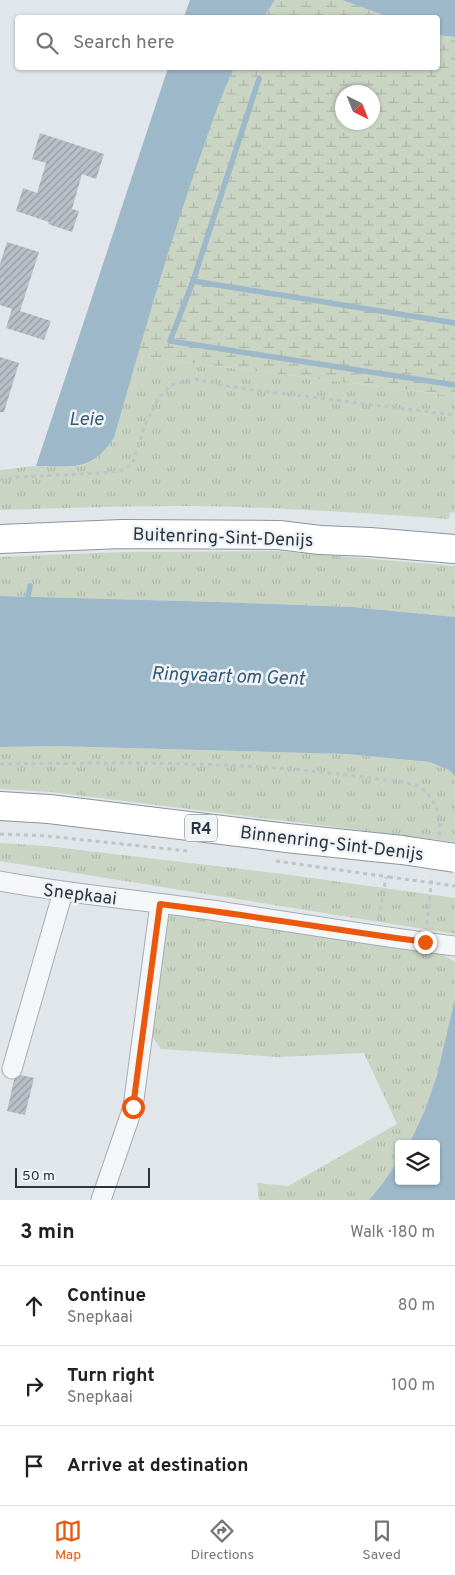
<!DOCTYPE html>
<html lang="en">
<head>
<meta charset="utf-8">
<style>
	:root { --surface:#fff; --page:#f2f2f2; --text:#202124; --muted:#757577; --line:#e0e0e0; --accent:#ea580c }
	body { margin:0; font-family:Overpass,sans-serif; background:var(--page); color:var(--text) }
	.controls { position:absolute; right:15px; bottom:15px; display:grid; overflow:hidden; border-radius:5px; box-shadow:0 1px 4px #0004 }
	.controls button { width:45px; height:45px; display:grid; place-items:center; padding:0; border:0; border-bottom:1px solid var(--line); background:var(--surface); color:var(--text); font:25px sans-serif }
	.compass { position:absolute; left:335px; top:85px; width:45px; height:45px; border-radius:50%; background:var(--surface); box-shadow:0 1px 4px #0004; rotate:137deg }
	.scale { position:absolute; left:15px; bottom:12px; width:135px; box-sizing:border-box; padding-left:5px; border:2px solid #2a3541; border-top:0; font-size:14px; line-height:18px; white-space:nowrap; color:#2a3541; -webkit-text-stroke:4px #f1f4f7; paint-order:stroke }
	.stop { position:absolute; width:15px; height:15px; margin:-11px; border:4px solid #ea580c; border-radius:50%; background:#fff }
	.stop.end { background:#ea580c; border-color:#fff; box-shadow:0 1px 5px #0008 }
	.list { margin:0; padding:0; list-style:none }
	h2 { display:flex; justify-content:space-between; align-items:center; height:65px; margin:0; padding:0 20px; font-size:21px }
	h2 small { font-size:16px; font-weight:400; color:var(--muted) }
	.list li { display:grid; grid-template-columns:32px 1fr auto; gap:15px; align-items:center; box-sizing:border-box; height:80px; padding:0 20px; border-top:1px solid var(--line) }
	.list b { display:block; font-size:19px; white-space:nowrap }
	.list p { margin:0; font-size:16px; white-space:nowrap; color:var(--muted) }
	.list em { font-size:16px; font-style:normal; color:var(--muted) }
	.icon { flex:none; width:28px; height:28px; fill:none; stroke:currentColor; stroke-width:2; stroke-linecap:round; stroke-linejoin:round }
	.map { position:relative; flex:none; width:455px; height:1200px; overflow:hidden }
	.search { position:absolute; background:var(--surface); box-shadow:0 1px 4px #0004; left:15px; right:15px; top:15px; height:55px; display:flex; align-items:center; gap:12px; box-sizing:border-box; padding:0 18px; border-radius:5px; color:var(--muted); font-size:19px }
	.sheet { height:305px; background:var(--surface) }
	nav { display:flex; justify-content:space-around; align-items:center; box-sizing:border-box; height:70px; border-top:1px solid var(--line); background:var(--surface); font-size:14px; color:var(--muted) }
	nav a { display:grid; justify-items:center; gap:2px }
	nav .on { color:var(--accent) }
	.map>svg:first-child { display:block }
</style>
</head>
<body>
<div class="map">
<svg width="455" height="1200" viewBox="0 0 455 1200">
	<defs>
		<pattern id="grass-tufts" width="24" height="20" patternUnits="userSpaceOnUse" patternTransform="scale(1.25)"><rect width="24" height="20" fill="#c9d4c3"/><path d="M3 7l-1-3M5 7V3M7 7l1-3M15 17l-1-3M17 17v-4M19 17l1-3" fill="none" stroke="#adb7a9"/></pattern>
		<pattern id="wetland-marsh" width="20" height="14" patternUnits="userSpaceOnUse" patternTransform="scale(1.25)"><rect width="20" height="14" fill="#c9d4c3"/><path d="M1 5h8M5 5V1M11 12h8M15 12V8" fill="none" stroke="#adb7a9"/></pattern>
		<pattern id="building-hatch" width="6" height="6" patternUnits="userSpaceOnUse" patternTransform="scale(1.25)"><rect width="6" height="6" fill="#b9bfc7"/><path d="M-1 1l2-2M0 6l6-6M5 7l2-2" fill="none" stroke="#979ca3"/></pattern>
	</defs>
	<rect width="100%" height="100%" fill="#e1e6ea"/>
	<g fill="url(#grass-tufts)">
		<path d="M137 356 455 396V513L450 512 449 519C363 513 277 507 190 506 127 506 64 508 0 510V470C13 469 26 466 39 466 75 467 91 472 114 438Z"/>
		<path d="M278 551 455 566V617L352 607 218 602 0 596V557L122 552Z"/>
		<path d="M53 746 346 754 430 762 449 770 455 776V842L51 792 0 789V747Z"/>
		<path d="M0 843 46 846 283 874 455 898V934L0 861Z"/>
		<path d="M167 913 439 952 455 962V999L437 1075 425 1110 409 1144H399V1159L383 1183 369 1200H259L257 1183 288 1186 397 1124 364 1053 277 1057 161 1049 148 1031Z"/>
	</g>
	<g fill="url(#wetland-marsh)" fill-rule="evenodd">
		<path d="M275 0H342L389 17 264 18Z"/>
		<path d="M438 35 455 37V396L137 356 179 215 221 96 234 68H438ZM342 92H372V122H342Z"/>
	</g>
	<g fill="#9db8c9">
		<path d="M190 0H275L264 17H184Z"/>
		<path d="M342 0H455V37L438 35V18L389 17Z"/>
		<path d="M168 68H234C218 102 207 138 194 174 164 261 139 350 114 438 90 473 73 466 36 466Z"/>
		<path d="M0 596 218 602 352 607 455 617V776L449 770 430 762 346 754 53 746 0 747Z"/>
		<path d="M455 999V1200H369L383 1183 399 1159V1181H436V1144H409L425 1110 437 1075Z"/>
	</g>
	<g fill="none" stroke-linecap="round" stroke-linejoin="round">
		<g stroke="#9db8c9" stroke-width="5.5">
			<path d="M259 79 193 281 455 323"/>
			<path d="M193 281 170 341 455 385"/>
			<path d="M28 596 30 586"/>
		</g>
	</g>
	<g fill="url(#building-hatch)">
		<path d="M40 133 104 154 96 179 82 174 72 209 79 211 72 232 48 224 49 222 16 211 23 188 37 193 46 163 32 159Z"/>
		<path d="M7 242 39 252 20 311 51 321 44 340 6 328 12 309 0 305V264Z"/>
		<path d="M0 357 19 363 4 412H0Z"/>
		<path d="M21 1075 34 1078 25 1115 7 1111 14 1080Z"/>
	</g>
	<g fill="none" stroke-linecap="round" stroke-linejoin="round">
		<defs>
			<g id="minor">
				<path d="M0 881C70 894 141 900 211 910 292 922 373 936 455 946"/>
				<path d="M12 1069 63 892"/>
				<path d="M101 1200 133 1107 160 904"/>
			</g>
			<g id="highway">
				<path d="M0 539 122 534 279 535 320 540 370 542 455 549"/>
				<path d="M0 806 49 809 287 838 402 850"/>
			</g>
		</defs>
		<use href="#minor" stroke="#a6adb4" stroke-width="21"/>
		<use href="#highway" stroke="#8995a0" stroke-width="30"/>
		<g stroke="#bfc4c8" stroke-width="3" stroke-dasharray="4 4" stroke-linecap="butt">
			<path d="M0 480 19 477 102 473 124 470 133 462 145 425 158 399 171 385 195 379 231 387 455 415"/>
			<path d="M0 764C121 763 250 760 370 778 380 780 411 782 418 786 435 797 442 816 439 835"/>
			<path d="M0 834 47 836 188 851"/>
			<path d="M276 861 389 877"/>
			<path d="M379 918 386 877"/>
			<path d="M427 924 432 876"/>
		</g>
		<use href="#minor" stroke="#f4f6f8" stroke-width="19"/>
		<use href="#highway" stroke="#fff" stroke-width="28"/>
		<defs>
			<path id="highway-bridge" d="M402 850 455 858"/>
		</defs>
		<use href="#highway-bridge" stroke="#8995a0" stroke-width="30" stroke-linecap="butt"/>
		<path stroke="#bfc4c8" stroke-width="3" stroke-dasharray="4 4" stroke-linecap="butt" d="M389 877 455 886"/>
		<use href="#highway-bridge" stroke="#fff" stroke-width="28"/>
	</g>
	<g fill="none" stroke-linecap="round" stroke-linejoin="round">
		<path stroke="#ea580c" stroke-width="6" d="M133 1107 160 904C249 915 336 930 425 942"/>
	</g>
	<g text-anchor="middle" stroke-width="5" stroke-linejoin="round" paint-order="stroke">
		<rect fill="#f1f4f7" stroke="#666e78" stroke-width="1" x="185" y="814.5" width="32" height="27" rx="4"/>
		<g font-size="16" font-weight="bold" fill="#2a3541">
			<text x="201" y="834">R4</text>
		</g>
		<g font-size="18" fill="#2a3541" stroke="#f1f4f7">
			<text transform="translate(223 537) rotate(2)" y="6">Buitenring-Sint-Denijs</text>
			<text transform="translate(332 843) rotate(7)" y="6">Binnenring-Sint-Denijs</text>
			<text transform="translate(80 894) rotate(7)" y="6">Snepkaai</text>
		</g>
		<g font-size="19" font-style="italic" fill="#345975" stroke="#f1f4f7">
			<text x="86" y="425">Leie</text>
			<text transform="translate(228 675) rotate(2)" y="7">Ringvaart om Gent</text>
		</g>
	</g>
</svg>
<div class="controls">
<button><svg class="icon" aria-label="layers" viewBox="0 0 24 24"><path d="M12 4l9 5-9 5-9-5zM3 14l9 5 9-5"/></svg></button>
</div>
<svg class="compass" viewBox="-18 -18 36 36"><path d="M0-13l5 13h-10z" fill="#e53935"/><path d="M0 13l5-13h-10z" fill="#757577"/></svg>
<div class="scale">50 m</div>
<div class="stop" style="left:133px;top:1107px"></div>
<div class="stop end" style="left:425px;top:942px"></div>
<div class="search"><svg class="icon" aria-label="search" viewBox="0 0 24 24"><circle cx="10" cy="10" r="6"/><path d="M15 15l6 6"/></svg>Search here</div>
</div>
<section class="sheet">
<h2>3 min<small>Walk · 180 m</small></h2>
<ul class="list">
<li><svg class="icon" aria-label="ahead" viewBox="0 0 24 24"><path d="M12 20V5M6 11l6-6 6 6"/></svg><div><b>Continue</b><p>Snepkaai</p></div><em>80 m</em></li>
<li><svg class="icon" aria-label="right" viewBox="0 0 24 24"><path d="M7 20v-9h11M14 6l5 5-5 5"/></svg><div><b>Turn right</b><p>Snepkaai</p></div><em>100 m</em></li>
<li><svg class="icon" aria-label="arrive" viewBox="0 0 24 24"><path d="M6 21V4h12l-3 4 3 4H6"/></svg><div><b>Arrive at destination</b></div></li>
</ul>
</section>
<nav>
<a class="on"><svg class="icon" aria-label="map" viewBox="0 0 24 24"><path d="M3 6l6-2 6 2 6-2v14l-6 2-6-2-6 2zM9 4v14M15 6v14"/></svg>Map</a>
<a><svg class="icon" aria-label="directions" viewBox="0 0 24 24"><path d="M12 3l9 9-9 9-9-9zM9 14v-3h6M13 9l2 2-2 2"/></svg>Directions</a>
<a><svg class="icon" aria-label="saved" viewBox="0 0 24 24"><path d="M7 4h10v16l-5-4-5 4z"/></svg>Saved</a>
</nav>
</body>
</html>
